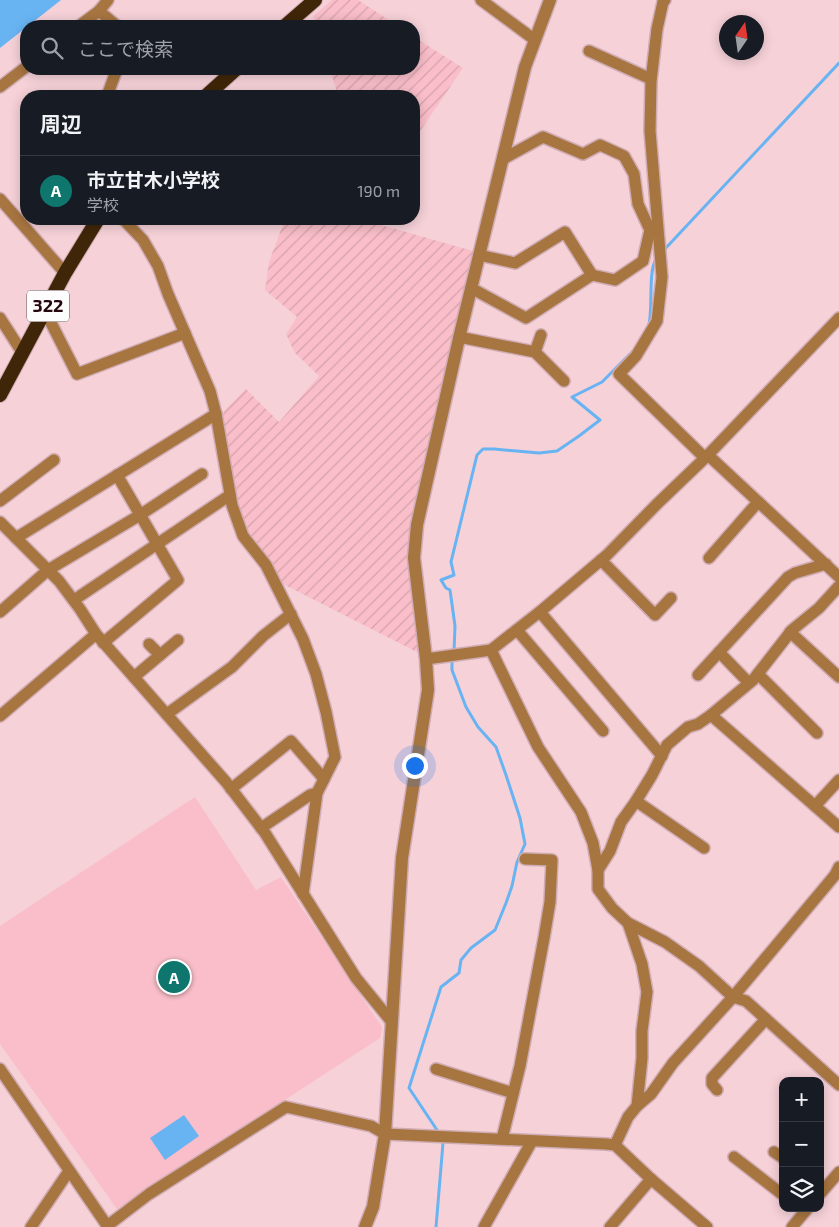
<!DOCTYPE html>
<html lang="ja">
<head>
<meta charset="utf-8">
<style>
	:root { --surface:#171b24; --page:#20242c; --text:#f1f3f6; --muted:#9ea1a6; --line:#363941; --accent:#0f766e }
	body { margin:0; font-family:"Exo 2","Noto Sans JP",sans-serif; background:var(--page); color:var(--text) }
	.controls { position:absolute; right:15px; bottom:15px; display:grid; overflow:hidden; border-radius:10px; box-shadow:0 2px 12px #0003 }
	.controls button { width:45px; height:45px; display:grid; place-items:center; padding:0; border:0; border-bottom:1px solid var(--line); background:var(--surface); color:var(--text); font:25px sans-serif }
	.compass { position:absolute; left:719px; top:15px; width:45px; height:45px; border-radius:50%; background:var(--surface); box-shadow:0 2px 12px #0003; rotate:13deg }
	.you { position:absolute; left:414px; top:765px; width:18px; height:18px; margin:-12px; border:4px solid #fff; border-radius:50%; background:#1a73e8; box-shadow:0 0 0 8px #1a73e833 }
	.badge { display:grid; place-items:center; width:32px; height:32px; border-radius:50%; background:var(--accent); color:#fff; font-size:16px; font-weight:700 }
	.pin { position:absolute; translate:-50% -50%; border:2px solid #fff; box-shadow:0 1px 5px #0006 }
	.list { margin:0; padding:0; list-style:none }
	h2 { display:flex; justify-content:space-between; align-items:center; height:65px; margin:0; padding:0 20px; font-size:21px }
	h2 small { font-size:16px; font-weight:400; color:var(--muted) }
	.list li { display:grid; grid-template-columns:32px 1fr auto; gap:15px; align-items:center; box-sizing:border-box; height:70px; padding:0 20px; border-top:1px solid var(--line) }
	.list b { display:block; font-size:19px; white-space:nowrap }
	.list p { margin:0; font-size:16px; white-space:nowrap; color:var(--muted) }
	.list em { font-size:16px; font-style:normal; color:var(--muted) }
	.icon { flex:none; width:28px; height:28px; fill:none; stroke:currentColor; stroke-width:2; stroke-linecap:round; stroke-linejoin:round }
	.map { position:relative; flex:none; width:839px; height:1227px; overflow:hidden }
	.search { position:absolute; background:var(--surface); box-shadow:0 2px 12px #0003; left:20px; top:20px; width:400px; height:55px; display:flex; align-items:center; gap:12px; box-sizing:border-box; padding:0 18px; border-radius:20px; color:var(--muted); font-size:19px }
	.panel { position:absolute; background:var(--surface); box-shadow:0 2px 12px #0003; left:20px; top:90px; width:400px; height:135px; border-radius:20px }
	.map>svg:first-child { display:block }
</style>
</head>
<body>
<div class="map">
<svg width="839" height="1227" viewBox="0 0 839 1227">
	<defs>
		<pattern id="industrial-furrows" width="10" height="10" patternUnits="userSpaceOnUse" patternTransform="scale(1.25)"><rect width="10" height="10" fill="#f9bec9"/><path d="M-1 1l2-2M0 10L10 0M9 11l2-2" fill="none" stroke="#d5a2ab"/></pattern>
	</defs>
	<rect width="100%" height="100%" fill="#f6d1d8"/>
	<path fill="#f9bec9" d="M195 797 256 890 281 877 382 1027 380 1038 117 1209 0 1044V926Z"/>
	<g fill="url(#industrial-furrows)">
		<path d="M332 0H358L398 26H316L313 16Z"/>
		<path d="M414 37 463 68 414 140V96H338L330 69H414Z"/>
		<path d="M285 219H360L473 251 419 487 408 568 419 653 279 582 246 534 237 507 220 428 224 411 246 389 279 422 319 376 295 353 286 334 297 317 265 290 269 262Z"/>
	</g>
	<g fill="#68b4f3">
		<path d="M0 0H61L0 48Z"/>
		<path d="M184 1115 199 1136 165 1160 150 1138Z"/>
	</g>
	<g fill="none" stroke-linecap="round" stroke-linejoin="round">
		<g stroke="#68b4f3" stroke-width="3">
			<path d="M664 250 839 63"/>
			<path d="M649 324C653 307 648 272 656 259"/>
			<path d="M454 652 455 626 450 590 446 588 441 580 454 575 451 562 477 455 483 449H494L539 453 557 451 579 436 600 420 572 397 602 382 635 349"/>
			<path d="M439 1133 409 1088 441 987 459 973 461 960 471 948 495 930 506 903 512 886 517 862 525 844 520 818 506 775 496 747 478 727 466 707 452 670V658"/>
			<path d="M436 1227 443 1143 442 1139"/>
		</g>
		<defs>
			<g id="minor">
				<path d="M108 0 99 11 117 26"/>
				<path d="M481 0 535 40"/>
				<path d="M665 0 663 2 657 29 651 81 650 131 662 277 657 321 636 356 619 374 705 458"/>
				<path d="M79 26 99 11"/>
				<path d="M589 51 651 79"/>
				<path d="M0 87 26 67"/>
				<path d="M107 96 117 69"/>
				<path d="M0 199 65 273"/>
				<path d="M123 219 143 240 158 266 168 294 210 391 216 414 232 505 243 536 266 565 303 639 316 674 326 712 335 757 317 793 303 894"/>
				<path d="M479 255 515 263 565 232 592 275"/>
				<path d="M471 288 526 318 592 275 615 280 643 261 650 230 638 204 634 174 624 156 600 145 583 154 543 137 503 159"/>
				<path d="M45 311 77 374 185 333"/>
				<path d="M0 318 22 352"/>
				<path d="M459 337 535 352 564 381"/>
				<path d="M535 352 541 335"/>
				<path d="M708 455 839 577"/>
				<path d="M0 501 54 460"/>
				<path d="M0 522 59 581 80 609 96 634 226 782 265 833 356 978 391 1021"/>
				<path d="M16 538 216 414"/>
				<path d="M709 558 758 502"/>
				<path d="M601 560 655 615 671 598"/>
				<path d="M74 600 230 495"/>
				<path d="M0 612 48 570 140 515 202 474"/>
				<path d="M540 612 662 756"/>
				<path d="M517 630 603 731"/>
				<path d="M790 632 839 677"/>
				<path d="M103 643 178 580 117 475"/>
				<path d="M149 644 160 655"/>
				<path d="M491 650 538 747 581 812 593 843 598 870V889L612 908 628 923 665 942 699 966 733 997 746 1001 839 1085"/>
				<path d="M719 652 749 683"/>
				<path d="M426 659 491 650 542 610 607 555 657 504 705 458 839 318"/>
				<path d="M758 674 817 733"/>
				<path d="M698 675 788 577 795 573 826 564"/>
				<path d="M134 677 178 640"/>
				<path d="M167 714 232 667 263 636 291 614"/>
				<path d="M711 715 839 827"/>
				<path d="M0 716 96 634"/>
				<path d="M231 789 291 741 324 779"/>
				<path d="M636 801 704 848"/>
				<path d="M815 806 839 780"/>
				<path d="M261 828 310 795 317 793"/>
				<path d="M598 870 610 851 621 822 636 801 652 775 667 745 688 727 698 724 711 715 753 680 792 630 819 608 839 586"/>
				<path d="M0 1069 108 1227"/>
				<path d="M436 1069 513 1093"/>
				<path d="M717 1090 712 1084V1078L766 1019"/>
				<path d="M637 1106 651 1094 673 1063 733 997 835 875 839 867"/>
				<path d="M502 1139 520 1066 544 938 550 902 552 860 525 859"/>
				<path d="M615 1145 628 1117 637 1106 642 1058V1031L647 992 642 964 628 923"/>
				<path d="M774 1152 783 1158"/>
				<path d="M734 1157 783 1195"/>
				<path d="M820 1194 839 1172"/>
				<path d="M107 1226 149 1194 286 1107 371 1126 385 1134 606 1144 615 1145 651 1179 707 1227"/>
				<path d="M31 1227 69 1171"/>
				<path d="M484 1227 532 1141"/>
				<path d="M610 1227 651 1179"/>
				<path d="M792 1227 808 1208"/>
			</g>
			<path id="tertiary" d="M365 1227 373 1207 385 1134 402 858 428 690 426 659 414 558 417 525 460 334 525 67 550 0"/>
			<g id="trunk">
				<path d="M285 26 315 0"/>
				<path d="M206 96 236 69"/>
				<path d="M0 395 65 273 98 219"/>
			</g>
		</defs>
		<use href="#minor" stroke="#d0acb4" stroke-width="14"/>
		<use href="#tertiary" stroke="#d0acb4" stroke-width="15"/>
		<use href="#trunk" stroke="#d0acb4" stroke-width="16"/>
		<use href="#minor" stroke="#a77540" stroke-width="11"/>
		<use href="#tertiary" stroke="#a77540" stroke-width="12"/>
		<use href="#trunk" stroke="#402608" stroke-width="14"/>
	</g>
	<g text-anchor="middle" stroke-width="4.5" stroke-linejoin="round" paint-order="stroke">
		<rect fill="#fdfdfd" stroke="#665056" stroke-width="1" x="27" y="290.5" width="42" height="31" rx="4"/>
		<g font-size="18" font-weight="bold" fill="#25060f">
			<text x="48" y="312">322</text>
		</g>
	</g>
</svg>
<div class="controls">
<button>+</button>
<button>−</button>
<button><svg class="icon" aria-label="layers" viewBox="0 0 24 24"><path d="M12 4l9 5-9 5-9-5zM3 14l9 5 9-5"/></svg></button>
</div>
<svg class="compass" viewBox="-18 -18 36 36"><path d="M0-13l5 13h-10z" fill="#e53935"/><path d="M0 13l5-13h-10z" fill="#9ea1a6"/></svg>
<div class="you"></div>
<div class="pin badge" style="left:174px;top:977px">A</div>
<div class="search"><svg class="icon" aria-label="search" viewBox="0 0 24 24"><circle cx="10" cy="10" r="6"/><path d="M15 15l6 6"/></svg>ここで検索</div>
<section class="panel">
<h2>周辺<small></small></h2>
<ul class="list">
<li><span class="badge">A</span><div><b>市立甘木小学校</b><p>学校</p></div><em>190 m</em></li>
</ul>
</section>
</div>
</body>
</html>
